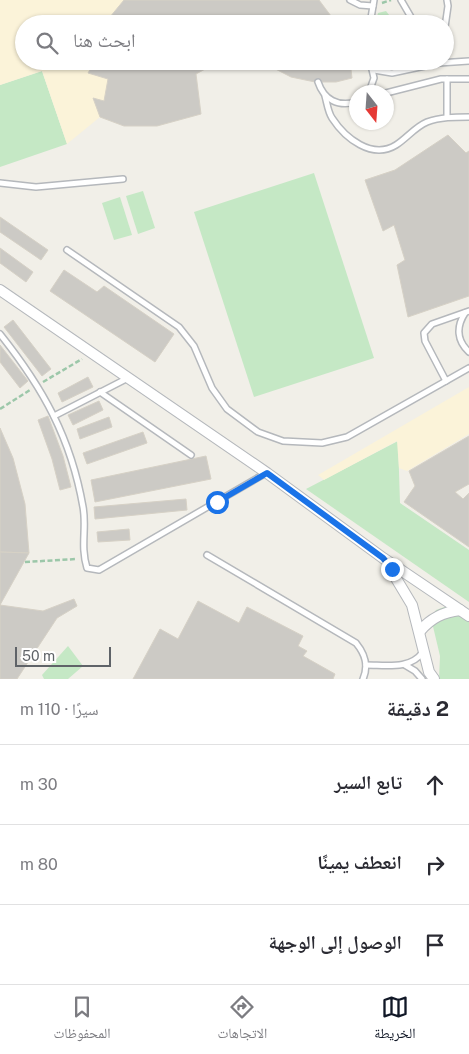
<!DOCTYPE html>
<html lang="ar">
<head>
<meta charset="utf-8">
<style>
	:root { --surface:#fff; --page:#f2f2f3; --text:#2b2b33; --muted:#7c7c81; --line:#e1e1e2; --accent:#111827 }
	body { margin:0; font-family:"Public Sans","Noto Naskh Arabic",sans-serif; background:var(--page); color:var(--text); direction:rtl }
	.compass { position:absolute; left:349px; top:85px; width:45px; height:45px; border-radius:50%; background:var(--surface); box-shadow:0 1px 4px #0004; rotate:163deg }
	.scale { position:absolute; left:15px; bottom:12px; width:96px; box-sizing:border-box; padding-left:5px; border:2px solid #5f6368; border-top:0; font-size:14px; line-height:18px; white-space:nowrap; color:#5f6368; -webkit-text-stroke:4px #fff; paint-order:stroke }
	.stop { position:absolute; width:15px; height:15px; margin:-11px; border:4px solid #1a73e8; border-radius:50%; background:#fff }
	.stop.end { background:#1a73e8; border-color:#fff; box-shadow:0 1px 5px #0008 }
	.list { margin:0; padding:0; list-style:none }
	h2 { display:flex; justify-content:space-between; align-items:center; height:65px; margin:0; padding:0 20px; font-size:21px }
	h2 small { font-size:16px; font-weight:400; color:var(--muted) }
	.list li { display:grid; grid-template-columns:32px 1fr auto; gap:15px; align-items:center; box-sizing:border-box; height:80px; padding:0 20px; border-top:1px solid var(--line) }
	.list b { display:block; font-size:19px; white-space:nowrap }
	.list em { font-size:16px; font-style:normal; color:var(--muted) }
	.icon { flex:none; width:28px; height:28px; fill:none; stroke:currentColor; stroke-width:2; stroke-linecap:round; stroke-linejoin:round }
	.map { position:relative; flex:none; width:469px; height:679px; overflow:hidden; direction:ltr }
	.search { position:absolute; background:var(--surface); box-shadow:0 1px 4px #0004; left:15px; right:15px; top:15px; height:55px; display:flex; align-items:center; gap:12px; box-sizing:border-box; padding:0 18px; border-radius:28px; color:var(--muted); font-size:19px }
	.sheet { height:305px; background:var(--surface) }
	nav { display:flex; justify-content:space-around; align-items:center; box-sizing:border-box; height:70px; border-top:1px solid var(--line); background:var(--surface); font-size:14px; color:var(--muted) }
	nav a { display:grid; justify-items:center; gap:2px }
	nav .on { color:var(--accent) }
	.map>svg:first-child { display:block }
</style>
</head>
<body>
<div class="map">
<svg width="469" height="679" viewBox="0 0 469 679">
	<rect width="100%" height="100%" fill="#f1efe8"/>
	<g fill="#c5e8c5">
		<path d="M386 11 396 24H375L378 13Z"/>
		<path d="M42 71 67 144 0 167V85Z"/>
		<path d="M314 173 374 358 254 397 194 212Z"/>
		<path d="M143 191 155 228 138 234 126 196Z"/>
		<path d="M120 197 132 235 114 240 102 203Z"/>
		<path d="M398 441 400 503 469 550V602L306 489Z"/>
		<path d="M447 606 469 621V679H439L440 656 431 618 436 610Z"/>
		<path d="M68 646 83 666 68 679H44L42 675Z"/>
	</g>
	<g fill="#fbf3d9">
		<path d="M0 0H124L106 23 108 24H24V61H95L89 73 108 79 104 101 94 99 100 117 67 144 42 71 0 85Z"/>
		<path d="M469 387V434L407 471 399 468 397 441 324 480 318 475Z"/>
	</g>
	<g fill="#cccac5" stroke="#d6d1c6">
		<path d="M124 0H319L337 24 105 23Z"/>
		<path d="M95 61H220L196 74 201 114 157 126H124L100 117 93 98 104 101 108 79 88 73Z"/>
		<path d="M260 61H350L352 78 336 82H315L291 77Z"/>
		<path d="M448 135 466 153 469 151V296L408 317 397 265 405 260 394 225 383 231 365 180 395 170Z"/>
		<path d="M0 217 48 250 41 260 0 232Z"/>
		<path d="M0 248 33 272 26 282 0 263Z"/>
		<path d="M64 270 97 292 104 286 174 334 155 362 50 291Z"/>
		<path d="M13 320 51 369 42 376 4 327Z"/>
		<path d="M0 345 28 381 20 388 0 362Z"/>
		<path d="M88 377 93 387 62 402 58 393Z"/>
		<path d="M99 401 103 410 73 425 68 415Z"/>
		<path d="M48 416 63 456 71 487 60 490 52 459 38 420Z"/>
		<path d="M109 417 112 427 80 439 77 429Z"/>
		<path d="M0 428 13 458 25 504 29 553 0 552Z"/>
		<path d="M143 432 147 443 87 464 83 453Z"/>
		<path d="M469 436V484L455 492 463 499 469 493V547L404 502 415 486 409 471Z"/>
		<path d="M206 456 211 479 95 502 91 480Z"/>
		<path d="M186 499 187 510 95 519 94 507Z"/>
		<path d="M129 529 130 540 98 542 97 532Z"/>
		<path d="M0 552 29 553 0 605Z"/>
		<path d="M74 599 77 606 57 618 17 679H0V605L43 611Z"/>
		<path d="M198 601 239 623 247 607 303 636 298 646 307 651 303 656 335 674 333 679H133L160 629 178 639Z"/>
	</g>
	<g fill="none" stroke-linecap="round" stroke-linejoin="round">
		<defs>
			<g id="lane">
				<path d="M350 0 360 5 373 6"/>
				<path d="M401 0 415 24"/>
				<path d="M370 24 374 0"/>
				<path d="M445 27 448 6 447 0"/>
				<path d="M374 70 392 73 439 63 469 61"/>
				<path d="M318 82C324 100 338 107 356 102"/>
				<path d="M369 92 374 78 370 61"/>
				<path d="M386 93 441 79H469"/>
				<path d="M325 96C327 103 328 112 332 118 345 138 372 160 396 145 407 138 415 127 427 122 440 117 455 117 469 117"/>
				<path d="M447 117V79"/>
				<path d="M0 183 36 187 123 179"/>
				<path d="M67 250 179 327 194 346 212 388 227 409 258 432 283 441 322 443 347 437 469 368"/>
				<path d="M465 313C456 327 457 341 469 352"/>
				<path d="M0 334C43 388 71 438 83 507 87 528 80 545 87 568L99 570 266 473"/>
				<path d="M446 381 425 341 424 333 432 324 469 311"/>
				<path d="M100 392 191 455"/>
				<path d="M54 416 128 378"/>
				<path d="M207 555 356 643C365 654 369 665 363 679"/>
				<path d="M366 665C386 665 410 670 423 652"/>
				<path d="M405 665 415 671 422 679"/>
			</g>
			<g id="street">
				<path d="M0 290 267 473 383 558 469 616"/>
				<path d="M388 565 412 605 429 672 434 679"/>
				<path d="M420 631C431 618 443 612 460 610"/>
			</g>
		</defs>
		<use href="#lane" stroke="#b5b8bc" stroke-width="8"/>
		<use href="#street" stroke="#b5b8bc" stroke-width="12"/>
		<g stroke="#9cc7a9" stroke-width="2.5" stroke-dasharray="5 2.5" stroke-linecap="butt">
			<path d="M382 3 391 0"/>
			<path d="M43 382 82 359"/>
			<path d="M0 409 30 390"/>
			<path d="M25 562 77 559"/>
		</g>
		<use href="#lane" stroke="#fff" stroke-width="5"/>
		<use href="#street" stroke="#fff" stroke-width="10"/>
	</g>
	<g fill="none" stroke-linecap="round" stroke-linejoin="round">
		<path stroke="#1a73e8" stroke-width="6" d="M217 502 267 473 383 558 392 569"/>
	</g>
</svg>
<svg class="compass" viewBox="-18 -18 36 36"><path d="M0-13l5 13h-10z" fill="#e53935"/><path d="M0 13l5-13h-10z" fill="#7c7c81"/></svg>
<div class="scale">50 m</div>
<div class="stop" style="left:217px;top:502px"></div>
<div class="stop end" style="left:392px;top:569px"></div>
<div class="search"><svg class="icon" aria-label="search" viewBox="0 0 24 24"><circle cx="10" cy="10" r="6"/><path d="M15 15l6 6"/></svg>ابحث هنا</div>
</div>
<section class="sheet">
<h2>2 دقيقة<small>سيرًا · 110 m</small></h2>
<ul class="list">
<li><svg class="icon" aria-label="ahead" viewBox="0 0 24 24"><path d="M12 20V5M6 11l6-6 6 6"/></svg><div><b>تابع السير</b></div><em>30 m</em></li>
<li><svg class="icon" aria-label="right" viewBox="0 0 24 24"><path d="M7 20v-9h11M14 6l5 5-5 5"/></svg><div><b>انعطف يمينًا</b></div><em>80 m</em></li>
<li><svg class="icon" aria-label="arrive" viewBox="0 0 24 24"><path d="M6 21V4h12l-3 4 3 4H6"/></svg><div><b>الوصول إلى الوجهة</b></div></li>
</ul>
</section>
<nav>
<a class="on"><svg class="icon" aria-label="map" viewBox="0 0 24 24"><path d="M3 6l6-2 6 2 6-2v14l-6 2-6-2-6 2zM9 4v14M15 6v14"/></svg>الخريطة</a>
<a><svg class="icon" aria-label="directions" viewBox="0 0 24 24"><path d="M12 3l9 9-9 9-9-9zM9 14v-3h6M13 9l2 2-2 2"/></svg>الاتجاهات</a>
<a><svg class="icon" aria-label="saved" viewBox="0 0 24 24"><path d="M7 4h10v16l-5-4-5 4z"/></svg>المحفوظات</a>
</nav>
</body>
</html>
